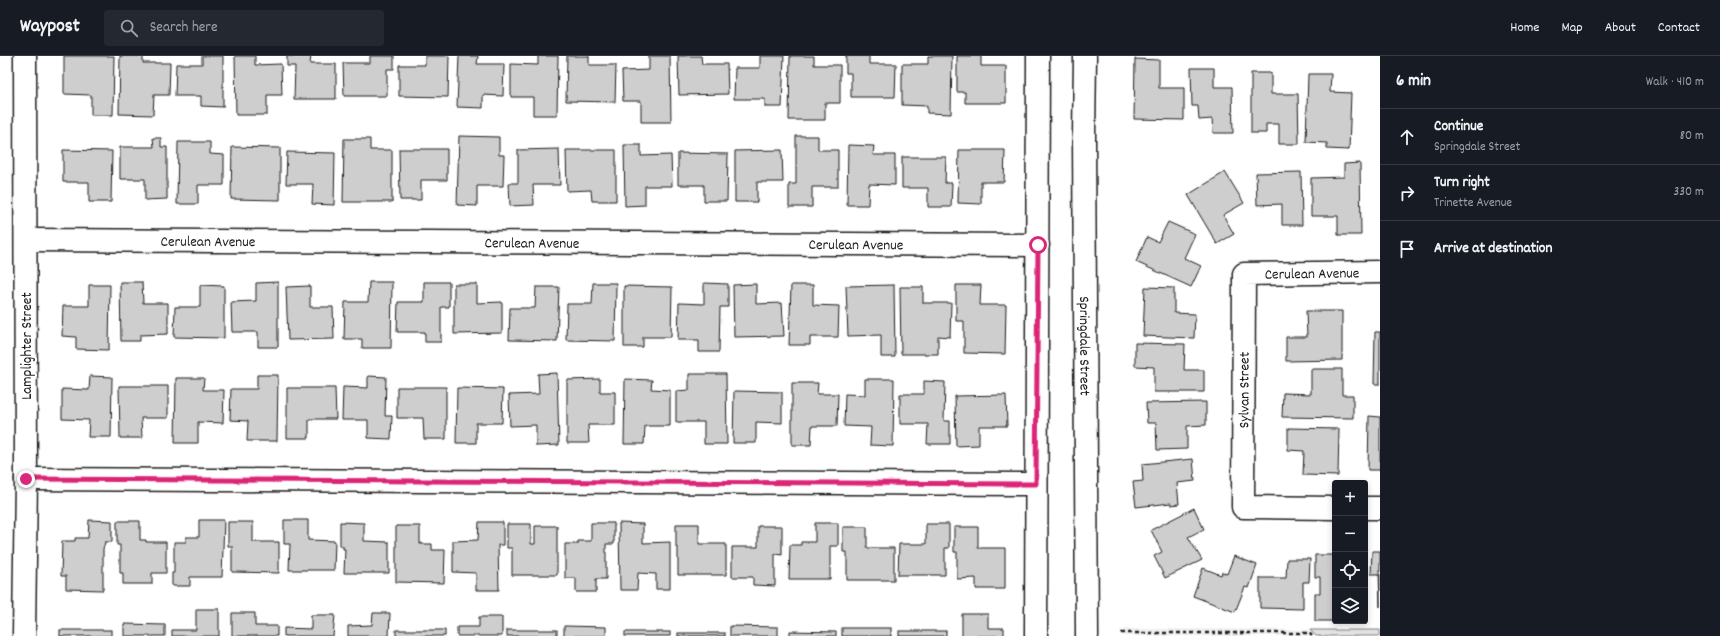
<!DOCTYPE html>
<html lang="en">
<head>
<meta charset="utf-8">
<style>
	:root { --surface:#171b24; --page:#242831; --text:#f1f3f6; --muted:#9ea1a6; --line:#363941 }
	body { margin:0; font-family:Dekko,sans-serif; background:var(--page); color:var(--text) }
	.controls { position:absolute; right:12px; bottom:12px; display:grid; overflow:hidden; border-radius:4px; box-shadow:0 2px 6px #0003 }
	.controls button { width:36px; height:36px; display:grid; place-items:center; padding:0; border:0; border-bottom:1px solid var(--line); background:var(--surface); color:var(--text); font:20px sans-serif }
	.stop { position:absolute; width:12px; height:12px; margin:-9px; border:3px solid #db2777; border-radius:50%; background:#fff }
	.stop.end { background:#db2777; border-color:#fff; box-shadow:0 1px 4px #0008 }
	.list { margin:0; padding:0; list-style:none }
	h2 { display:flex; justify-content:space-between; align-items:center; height:52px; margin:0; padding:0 16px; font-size:17px }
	h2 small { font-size:13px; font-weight:400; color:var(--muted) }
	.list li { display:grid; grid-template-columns:26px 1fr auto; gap:12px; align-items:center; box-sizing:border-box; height:56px; padding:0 16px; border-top:1px solid var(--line) }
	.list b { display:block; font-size:15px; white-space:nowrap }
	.list p { margin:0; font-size:13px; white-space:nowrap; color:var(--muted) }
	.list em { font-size:13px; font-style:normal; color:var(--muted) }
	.icon { flex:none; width:22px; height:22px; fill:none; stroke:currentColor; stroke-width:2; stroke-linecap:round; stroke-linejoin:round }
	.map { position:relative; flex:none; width:1380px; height:580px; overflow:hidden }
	header { display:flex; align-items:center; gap:24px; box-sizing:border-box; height:56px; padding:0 20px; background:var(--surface); border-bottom:1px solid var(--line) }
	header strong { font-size:19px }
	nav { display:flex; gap:22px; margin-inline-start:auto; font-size:14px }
	.search { width:280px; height:36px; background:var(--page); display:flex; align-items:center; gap:10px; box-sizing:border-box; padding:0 14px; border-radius:4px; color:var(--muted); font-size:15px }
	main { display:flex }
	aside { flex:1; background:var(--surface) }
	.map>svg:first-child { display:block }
</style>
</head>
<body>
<header>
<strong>Waypost</strong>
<div class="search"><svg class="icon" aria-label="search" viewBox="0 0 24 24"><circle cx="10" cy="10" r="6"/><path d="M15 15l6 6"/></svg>Search here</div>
<nav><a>Home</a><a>Map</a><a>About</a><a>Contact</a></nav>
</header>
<main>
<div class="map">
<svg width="1380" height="580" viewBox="0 0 1380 580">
	<rect width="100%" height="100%" fill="#fff"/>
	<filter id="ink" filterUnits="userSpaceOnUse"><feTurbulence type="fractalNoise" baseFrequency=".025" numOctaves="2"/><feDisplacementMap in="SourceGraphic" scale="8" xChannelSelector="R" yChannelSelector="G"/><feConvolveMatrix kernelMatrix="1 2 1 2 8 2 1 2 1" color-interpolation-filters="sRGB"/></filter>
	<g filter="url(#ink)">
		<path fill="#f0f0f0" d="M1124 573 1380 574V580H1124Z"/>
		<path fill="#e2e2e2" stroke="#7f7f7f" d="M1310 574H1380V580H1316Z"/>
		<g fill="#cecece" stroke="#1c1c1c">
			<path d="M64 0H114L113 59H91V39L64 38Z"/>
			<path d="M120 0H143V7H170L169 39H154L153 59 119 58Z"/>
			<path d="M202 0H223V51L201 50V40H175L176 8H202Z"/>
			<path d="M235 0H255V9L281 8 282 39H267V59H236Z"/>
			<path d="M287 0H311L310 8H336V43H294L295 10H287Z"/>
			<path d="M370 0H394V13H387V40H344L343 7H370Z"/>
			<path d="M425 0H449L448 41 399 40V9H425Z"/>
			<path d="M459 0H478L477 8H504L503 40 483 39V52L457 51Z"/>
			<path d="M538 0H558L557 59H533V41H511V8L538 9Z"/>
			<path d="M567 0H589V9H616L615 46 566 45Z"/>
			<path d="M649 0H670L671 66H641V45H623L622 15 649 14Z"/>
			<path d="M678 0H701L702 8H727L728 38 679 39Z"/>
			<path d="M760 0H784L782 51H765V43H734L735 12H760Z"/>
			<path d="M790 0H814V9H840V47H825V64H789Z"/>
			<path d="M846 0H869V8H896L895 41H851V17H846Z"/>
			<path d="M928 0H952L951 58 927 57V50L902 49V8H928Z"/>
			<path d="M957 0H981V10H1006V47H965V36H957Z"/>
			<path d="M1135 3 1159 4V32H1184V64L1134 63Z"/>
			<path d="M1191 12H1214V31H1232L1233 77H1213L1212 63 1199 64 1198 50H1192Z"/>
			<path d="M1251 17H1271V38H1298L1299 88H1279V68H1266V77H1251Z"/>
			<path d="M1308 18H1331L1330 36 1351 37 1349 94 1327 93V87L1306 86Z"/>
			<path d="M459 80 499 81V99H504L503 130H477V150L457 149Z"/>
			<path d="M796 80H818V94H838V131H812V151H789V128H796Z"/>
			<path d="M153 82H161V91H167V143L145 144V123H120V91H154Z"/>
			<path d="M344 83H370V94H392V146H343Z"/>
			<path d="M178 86H210V98L224 99V129H198V148H177Z"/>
			<path d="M624 89H641V100L671 99 672 130H645V149L625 150Z"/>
			<path d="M848 89 874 90 873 99H895V129L869 128 868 149H847Z"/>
			<path d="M232 91 280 92V144L231 143Z"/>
			<path d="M399 93H447V124H421V144H400Z"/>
			<path d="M559 93 560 129H533L534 149 510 150 509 127H518V94Z"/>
			<path d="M63 94 112 95 111 146H89V126H63Z"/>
			<path d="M566 94H616V145H592L591 134 567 135Z"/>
			<path d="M782 94 783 126H757V146H735V95Z"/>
			<path d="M959 94H1005L1004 126H981V148L958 147Z"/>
			<path d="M287 96 335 97 334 149 312 148 313 128H286Z"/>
			<path d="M678 97 728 98 727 145H704V129H678Z"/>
			<path d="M902 101H946L945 127H952L951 151H928V132H902Z"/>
			<path d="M1360 107 1361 179H1338V160H1311V122L1344 121V108Z"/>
			<path d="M1225 116 1244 147 1223 159 1234 178 1217 188 1188 139Z"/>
			<path d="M1301 116 1302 169H1282V148L1257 149 1256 117Z"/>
			<path d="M1168 166 1195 178 1184 202 1201 210 1191 231 1136 206 1147 181 1158 186Z"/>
			<path d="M120 226H142L143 247H168V278L140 279V285H121Z"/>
			<path d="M278 226V291H258V276H232L231 246 256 245V227Z"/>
			<path d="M369 226H392L391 292H362V283H344L345 246H368Z"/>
			<path d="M424 226H449V251H441V286H425V276H397L398 246H424Z"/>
			<path d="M593 227H616L615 285 566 284 567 248H592Z"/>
			<path d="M704 227 728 228V251H720L719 296H699V284H678L679 247 704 248Z"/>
			<path d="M454 228H477V247L502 246V277L454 278Z"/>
			<path d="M756 228V248L782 247 784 280 734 281 733 229Z"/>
			<path d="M89 229H110L109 294 76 293V281L62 280 63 250H89Z"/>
			<path d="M200 229 224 230V282L174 281 175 251H200Z"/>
			<path d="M791 229H813V249L839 250 838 281H810V289H789Z"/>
			<path d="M894 229 895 301H881V279L848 280 846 230Z"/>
			<path d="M956 229H981L980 249H1006L1005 298 964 297V265H956Z"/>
			<path d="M310 230V251H333L334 283 288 284 286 231Z"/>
			<path d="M624 230 672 231 671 281H643V291H624Z"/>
			<path d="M536 231H559L557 285 509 284 510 252H535Z"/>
			<path d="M900 231H923V247H951L950 281 938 280V298H901Z"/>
			<path d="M1145 231 1174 232V257L1195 258 1194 282 1143 280Z"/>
			<path d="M1306 255H1342V304L1286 305V281H1307Z"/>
			<path d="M1375 276H1380V328H1374Z"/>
			<path d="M1135 287 1185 288 1184 314H1204V336H1154V311L1135 310Z"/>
			<path d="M1311 313H1342V339H1353V362L1282 361 1283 337 1311 338Z"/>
			<path d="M557 317 559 389 536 390V369L510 370 509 339 539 338 538 318Z"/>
			<path d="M689 318H726L727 388H704V366H676V335L689 334Z"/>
			<path d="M257 319H278L277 385H247L248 365 230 364 231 333H257Z"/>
			<path d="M90 320 112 321 111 381H88L89 364 62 363V333L89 334Z"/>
			<path d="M368 320 386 321 385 360H392L391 383 368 382V364H342L343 331 368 332Z"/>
			<path d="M176 322H204L203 334H224L223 367 198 366V387H175Z"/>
			<path d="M600 323V336H615V369H588L589 387H567V324Z"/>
			<path d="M625 323 652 324 651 333 670 334V370H645L644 388H624Z"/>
			<path d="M865 323H894L893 390 870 389 871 371 844 370 845 338 865 339Z"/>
			<path d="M924 325 945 326 944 365H950V388H927L928 368H900V338H924Z"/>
			<path d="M792 327H818L817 338H838L837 370H812L811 389H792Z"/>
			<path d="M119 330H168V362H141L142 382H120Z"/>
			<path d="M397 331H446V383H424L423 362H397Z"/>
			<path d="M287 332H335L336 363H309V382H287Z"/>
			<path d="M457 332 503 333 502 367H476V387H456Z"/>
			<path d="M734 335 782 336V367L756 366V387H733Z"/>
			<path d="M1006 339 1007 370H979V389L956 390 955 340Z"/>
			<path d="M1206 346V369L1187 370V393L1157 394 1156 367H1147L1146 347Z"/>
			<path d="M1369 360 1380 361V414H1368Z"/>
			<path d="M1288 372 1339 373 1338 420 1303 419 1304 395 1288 394Z"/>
			<path d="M1193 403 1195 425 1177 427 1179 448 1171 449V447L1136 451 1133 426 1143 425 1142 408Z"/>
			<path d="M1194 452 1204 473 1188 481 1202 504 1165 522 1154 500 1162 496 1151 474Z"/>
			<path d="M89 464 112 465V486H105L103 493V534L66 533V520H61L62 485H75V482H88Z"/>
			<path d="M199 464H224L222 521H190V530H172V517H174V486H186V481H199Z"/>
			<path d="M284 464H308V484L335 485 334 514H289L290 488H284Z"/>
			<path d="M117 465H140V484H146V486H166V517H152V528H123V517H120V489H117Z"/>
			<path d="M228 466H253V486H279V517L232 516V490H228Z"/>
			<path d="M340 466 364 467V485L389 486V517H344L345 493H343V490H340Z"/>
			<path d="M479 466H503V489H498L499 534H476V517L453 516V485L478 484Z"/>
			<path d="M591 467H614V488H606V523H596V536H576V522H565V488H578V485H591Z"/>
			<path d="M619 467 643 468V487L670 486V533H656V518L638 517 637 534H620Z"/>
			<path d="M815 467H838V490H830V523H789L790 489H801V486H815Z"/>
			<path d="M507 468H531V488H535V470H557V519H512V492H507Z"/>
			<path d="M676 468H699V488H726V519H678V492H676Z"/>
			<path d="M926 468H949V492H945V519H898L899 488H926Z"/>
			<path d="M396 470H420V488H432V494H445L444 527 396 526Z"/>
			<path d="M758 470H782V499L775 498V530L753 529V521H732V491H758Z"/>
			<path d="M843 471H867V492H894V524H847V496H843Z"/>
			<path d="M954 471H978V492H1005V533H976V522L957 523V496H954Z"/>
			<path d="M1372 495H1380V551L1379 518H1371Z"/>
			<path d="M1315 499H1335V565H1341H1315V537H1320V521H1315Z"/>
			<path d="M1234 500 1257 509 1249 532 1245 531 1235 556 1193 540 1203 512 1221 519 1222 516 1227 518Z"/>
			<path d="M1287 503H1310L1309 526H1303V553L1260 552V522H1286Z"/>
			<path d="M196 553H219V580H172V574H196Z"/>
			<path d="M232 557H255V570H277V580H232Z"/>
			<path d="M373 557H390L389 580H348V570L372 569Z"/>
			<path d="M962 558H988V572H1004V580H962Z"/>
			<path d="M311 559H335L333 580H284V572L311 573Z"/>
			<path d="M479 561H502V580H457V571H479Z"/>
			<path d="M124 568 165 569V580H124Z"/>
			<path d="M564 570 606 571V580H564Z"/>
			<path d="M730 570 778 571V580H730Z"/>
			<rect x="842" y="572" width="49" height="8"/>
			<rect x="60" y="574" width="51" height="6"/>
			<rect x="396" y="574" width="49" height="6"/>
			<rect x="507" y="574" width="50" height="6"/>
			<path d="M790 575 836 576V580H790Z"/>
			<rect x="899" y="575" width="47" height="5"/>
			<rect x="625" y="576" width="45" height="4"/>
			<rect x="678" y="577" width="47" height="3"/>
		</g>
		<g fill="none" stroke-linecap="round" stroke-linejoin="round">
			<defs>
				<g id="minor">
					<path id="s1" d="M26 184 1038 189"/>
					<path d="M26 423 1036 428"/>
					<path id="s2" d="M1335 452 1243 451 1244 218 1380 216"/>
					<path d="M1365 452H1380"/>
					<path d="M24 580 26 423 25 0"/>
					<path d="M1036 580 1038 0"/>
				</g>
				<g id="secondary">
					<path id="s3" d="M1085 0 1084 81 1087 580"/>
				</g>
			</defs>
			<use href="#minor" stroke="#1c1c1c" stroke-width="25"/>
			<use href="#secondary" stroke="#1c1c1c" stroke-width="25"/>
			<path stroke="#1c1c1c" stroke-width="2.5" stroke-dasharray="4 3" stroke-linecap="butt" d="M1121 577H1309L1312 580"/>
			<use href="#minor" stroke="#fff" stroke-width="22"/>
			<use href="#secondary" stroke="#fff" stroke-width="22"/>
		</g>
	</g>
	<g fill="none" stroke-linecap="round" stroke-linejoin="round" filter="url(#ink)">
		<path stroke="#db2777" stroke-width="5" d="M26 423 1036 428 1038 189"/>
	</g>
	<g text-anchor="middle" stroke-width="4" stroke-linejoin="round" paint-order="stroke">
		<g font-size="15" fill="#1c1c1c" stroke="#fff">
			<text dy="5" stroke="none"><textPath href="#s1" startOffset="182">Cerulean Avenue</textPath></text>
			<text dy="5" stroke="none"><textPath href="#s1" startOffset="506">Cerulean Avenue</textPath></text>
			<text dy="5" stroke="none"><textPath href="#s1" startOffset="830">Cerulean Avenue</textPath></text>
			<text dy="5" stroke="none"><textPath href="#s2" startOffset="393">Cerulean Avenue</textPath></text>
			<text transform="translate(26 290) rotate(-90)" y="5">Lamplighter Street</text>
			<text dy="5" stroke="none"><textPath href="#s3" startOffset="290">Springdale Street</textPath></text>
			<text dy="5" stroke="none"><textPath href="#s2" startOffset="209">Sylvan Street</textPath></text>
		</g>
	</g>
</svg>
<div class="controls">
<button>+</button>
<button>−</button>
<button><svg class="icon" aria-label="locate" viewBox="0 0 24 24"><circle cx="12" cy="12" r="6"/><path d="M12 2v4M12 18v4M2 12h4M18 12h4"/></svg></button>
<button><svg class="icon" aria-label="layers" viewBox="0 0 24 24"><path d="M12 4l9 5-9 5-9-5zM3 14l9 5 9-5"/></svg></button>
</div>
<div class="stop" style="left:1038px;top:189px"></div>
<div class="stop end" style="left:26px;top:423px"></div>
</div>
<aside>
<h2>6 min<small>Walk · 410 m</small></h2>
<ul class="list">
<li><svg class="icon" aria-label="ahead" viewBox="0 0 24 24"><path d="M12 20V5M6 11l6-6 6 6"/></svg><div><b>Continue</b><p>Springdale Street</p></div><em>80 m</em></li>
<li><svg class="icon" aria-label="right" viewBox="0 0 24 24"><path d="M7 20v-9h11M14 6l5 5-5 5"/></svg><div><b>Turn right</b><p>Trinette Avenue</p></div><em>330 m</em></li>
<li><svg class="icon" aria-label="arrive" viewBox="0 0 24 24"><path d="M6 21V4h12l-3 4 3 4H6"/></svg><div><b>Arrive at destination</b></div></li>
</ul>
</aside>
</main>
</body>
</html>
